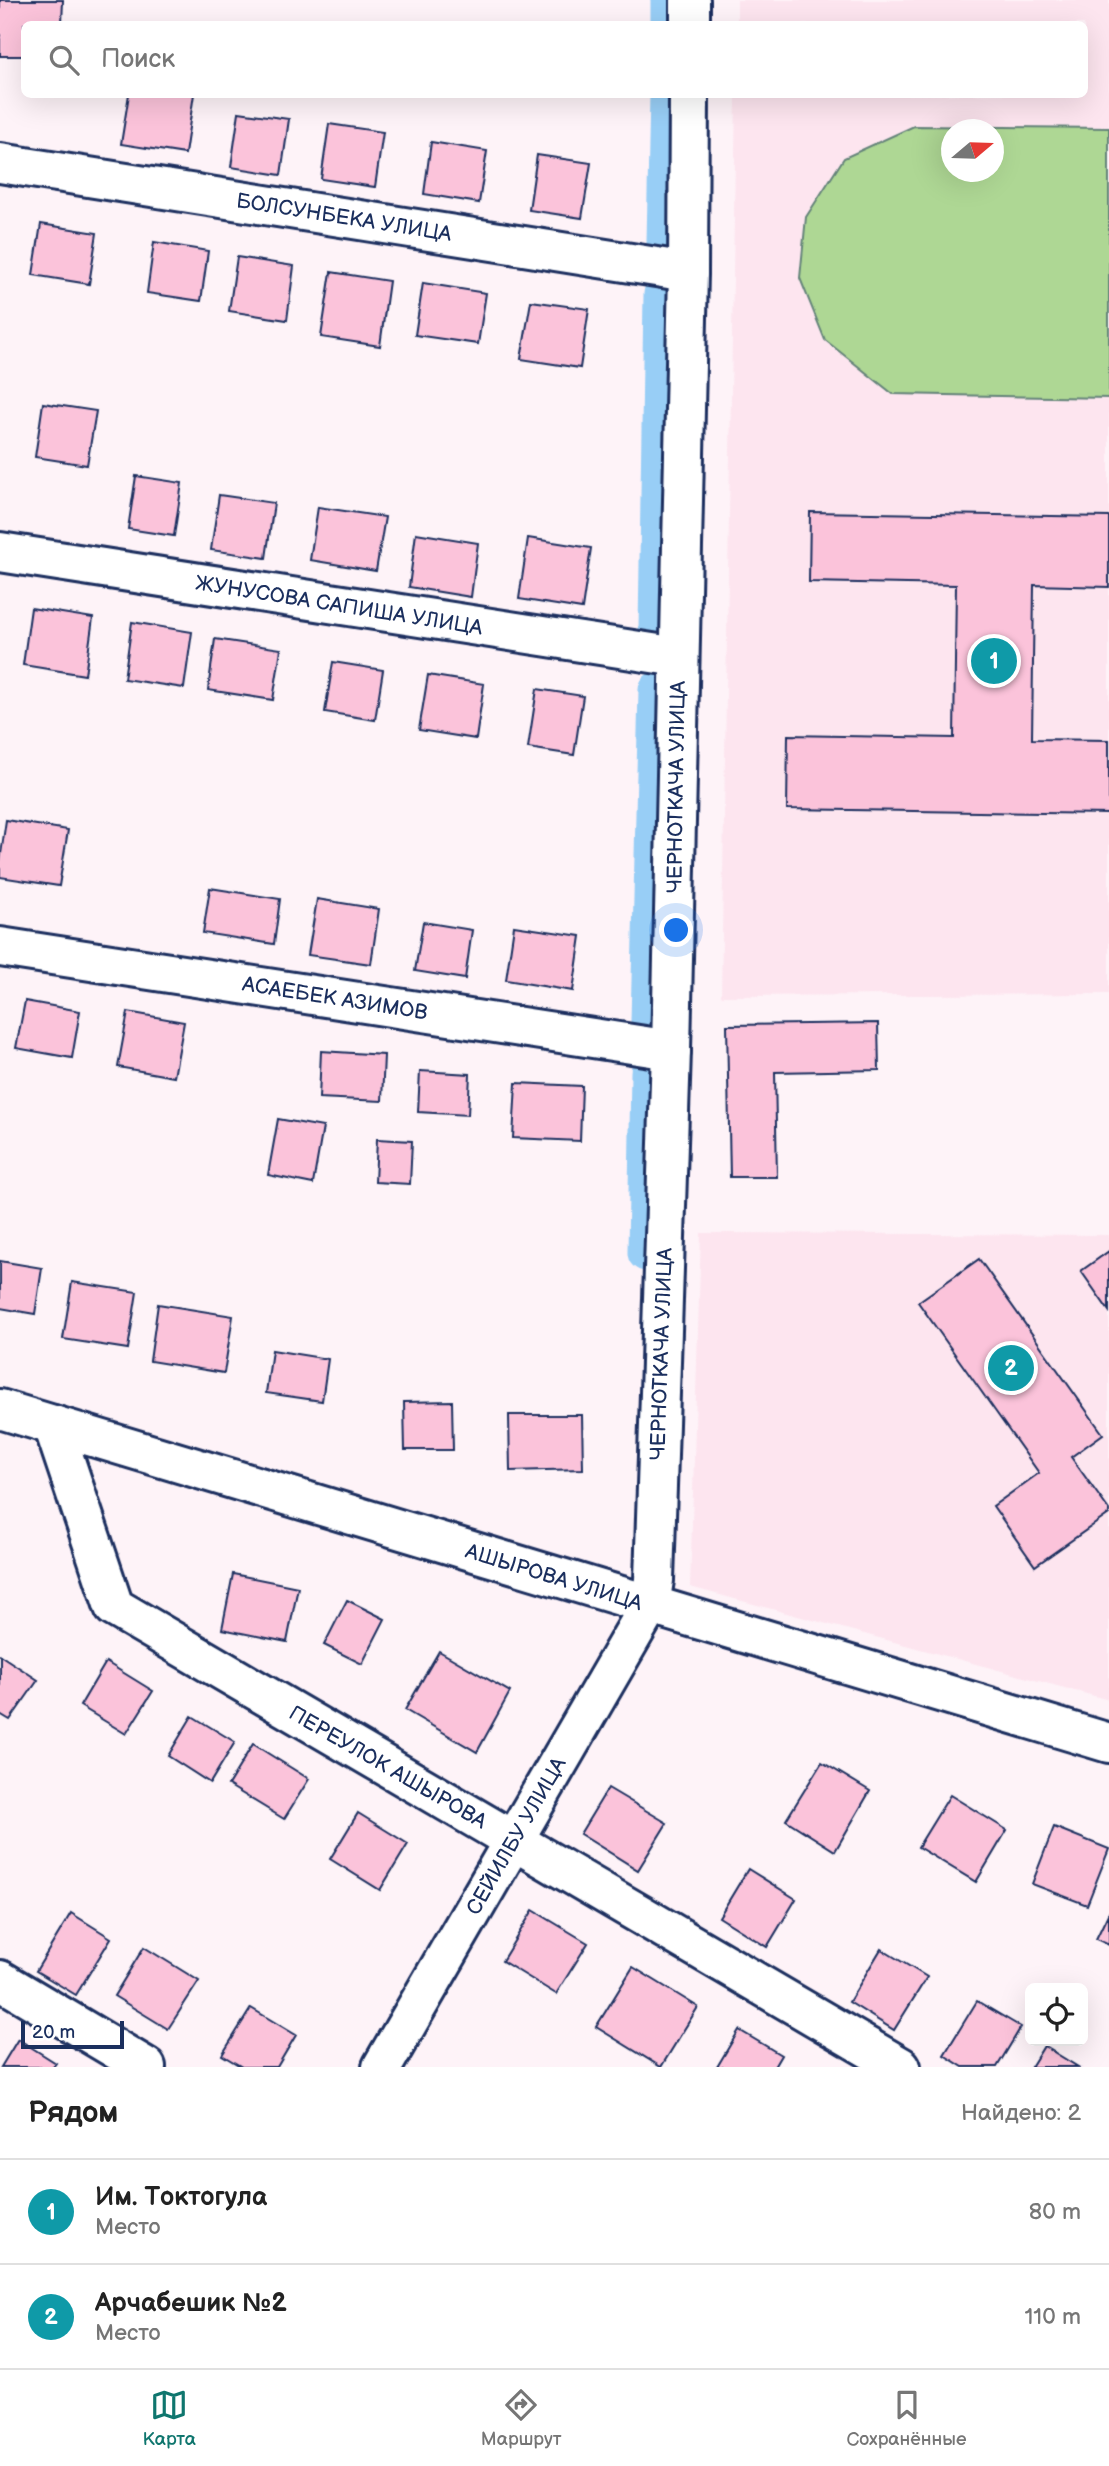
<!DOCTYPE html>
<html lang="ru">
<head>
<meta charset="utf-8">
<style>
	:root { --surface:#fff; --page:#f2f2f2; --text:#222; --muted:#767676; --line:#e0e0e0; --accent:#0f766e }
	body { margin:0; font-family:"Balsamiq Sans",sans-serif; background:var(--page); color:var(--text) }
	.controls { position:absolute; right:21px; bottom:21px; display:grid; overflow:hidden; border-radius:10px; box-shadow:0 7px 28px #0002 }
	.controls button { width:63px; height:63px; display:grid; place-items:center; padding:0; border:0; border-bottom:2px solid var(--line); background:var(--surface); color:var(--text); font:35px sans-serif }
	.compass { position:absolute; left:941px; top:119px; width:63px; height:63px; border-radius:50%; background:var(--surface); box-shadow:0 7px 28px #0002; rotate:71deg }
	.scale { position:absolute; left:21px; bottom:18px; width:103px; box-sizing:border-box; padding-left:7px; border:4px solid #1b2f5e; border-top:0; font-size:19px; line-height:24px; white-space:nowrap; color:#1b2f5e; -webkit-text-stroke:5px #fff; paint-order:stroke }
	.you { position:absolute; left:677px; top:931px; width:24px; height:24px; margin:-18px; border:5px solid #fff; border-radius:50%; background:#1a73e8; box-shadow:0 0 0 10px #1a73e833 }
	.badge { display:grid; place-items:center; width:46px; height:46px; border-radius:50%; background:var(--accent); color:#fff; font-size:23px; font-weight:700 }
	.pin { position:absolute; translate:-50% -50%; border:4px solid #fff; box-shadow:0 2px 7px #0006 }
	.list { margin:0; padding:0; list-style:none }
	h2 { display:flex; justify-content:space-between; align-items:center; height:91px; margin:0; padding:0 28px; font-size:30px }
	h2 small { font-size:23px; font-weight:400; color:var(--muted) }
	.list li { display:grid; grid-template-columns:46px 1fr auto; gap:21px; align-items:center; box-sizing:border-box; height:105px; padding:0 28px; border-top:2px solid var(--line) }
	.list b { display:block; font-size:26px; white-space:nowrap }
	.list p { margin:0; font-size:23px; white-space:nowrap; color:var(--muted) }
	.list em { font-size:23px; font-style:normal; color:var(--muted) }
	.icon { flex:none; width:38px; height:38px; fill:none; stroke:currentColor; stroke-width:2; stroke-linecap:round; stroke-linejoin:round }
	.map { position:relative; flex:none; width:1109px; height:2067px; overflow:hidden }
	.search { position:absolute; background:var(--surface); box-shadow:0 7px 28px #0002; left:21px; right:21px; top:21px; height:77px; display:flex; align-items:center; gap:18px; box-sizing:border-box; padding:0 24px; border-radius:10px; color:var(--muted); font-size:26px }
	.sheet { height:301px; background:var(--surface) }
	nav { display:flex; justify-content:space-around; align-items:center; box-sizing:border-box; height:98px; border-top:2px solid var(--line); background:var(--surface); font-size:19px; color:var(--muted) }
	nav a { display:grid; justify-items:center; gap:4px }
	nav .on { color:var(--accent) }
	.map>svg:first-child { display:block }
</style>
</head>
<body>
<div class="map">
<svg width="1109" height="2067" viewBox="0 0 1109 2067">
	<rect width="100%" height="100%" fill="#fef3f8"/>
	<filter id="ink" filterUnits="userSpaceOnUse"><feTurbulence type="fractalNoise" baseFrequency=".0143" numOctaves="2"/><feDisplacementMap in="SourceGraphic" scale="14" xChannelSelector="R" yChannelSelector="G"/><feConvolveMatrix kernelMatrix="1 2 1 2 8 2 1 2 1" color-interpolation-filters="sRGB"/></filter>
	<g filter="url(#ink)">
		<g fill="#fde5ef" fill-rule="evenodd">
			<path d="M737 0H1109V994L721 996 736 95 1084 94V24H737ZM951 130H993V172H951Z"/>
			<path d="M701 1233 1109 1235V1700L690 1587Z"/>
		</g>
		<path fill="#aed794" stroke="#648379" stroke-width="2" fill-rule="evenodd" d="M914 126 1109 128V398L893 394 825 340 800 278 806 217 844 158ZM951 130H993V172H951Z"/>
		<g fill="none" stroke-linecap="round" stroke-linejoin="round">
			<g stroke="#98cef6" stroke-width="37">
				<path d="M669 24V0"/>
				<path d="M665 243 668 94"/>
				<path d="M657 630 662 294"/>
				<path d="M649 1022 657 690"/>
				<path d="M646 1253 649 1072"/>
			</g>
		</g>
		<g fill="#fbc3da" stroke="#1b2f5e" stroke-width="2">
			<path d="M0 0H63L62 24H24V56H0Z"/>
			<path d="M129 94H194L185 154 121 144Z"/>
			<path d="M239 112 289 119 281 175 231 167Z"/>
			<path d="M329 124 383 132 375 187 321 179Z"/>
			<path d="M431 142 487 151 479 203 424 194Z"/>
			<path d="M537 155 591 163 582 218 529 210Z"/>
			<path d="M41 224 97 233 89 284 33 275Z"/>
			<path d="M154 242 208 251 201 301 147 293Z"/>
			<path d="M237 257 294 266 287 320 229 311Z"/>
			<path d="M331 272 389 281 380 346 321 337Z"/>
			<path d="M423 283 486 293 478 344 415 335Z"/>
			<path d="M531 301 589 309 580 368 521 359Z"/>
			<path d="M43 403 96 411 87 465 35 457Z"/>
			<path d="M136 476 182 483 174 536 128 529Z"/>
			<path d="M219 495 274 503 266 558 211 550Z"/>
			<path d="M318 507 385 517 376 571 310 560Z"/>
			<path d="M810 512 1109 517V587L1034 585 1032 739 1109 740V814L787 809 788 735 954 738 956 585 809 582Z"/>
			<path d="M416 533 478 543 471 597 409 587Z"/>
			<path d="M528 538 591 548 582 609 519 599Z"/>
			<path d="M31 608 93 618 85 675 23 665Z"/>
			<path d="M132 622 192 632 184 688 124 679Z"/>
			<path d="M215 639 281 649 273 700 208 690Z"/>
			<path d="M333 662 383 670 375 720 325 712Z"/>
			<path d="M428 675 484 684 476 739 419 730Z"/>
			<path d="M537 689 583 696 574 755 528 748Z"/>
			<path d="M6 820 68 830 59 886 0 877V861Z"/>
			<path d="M210 888 280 899 274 944 203 933Z"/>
			<path d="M317 899 379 909 371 964 308 955Z"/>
			<path d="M423 922 472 930 465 979 415 971Z"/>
			<path d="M514 926 581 936 573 991 506 980Z"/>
			<path d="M25 1001 80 1011 72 1058 16 1048Z"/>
			<path d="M128 1012 184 1022 174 1077 118 1067Z"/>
			<path d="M878 1023 879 1070 775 1072 777 1177H730L727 1025Z"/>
			<path d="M321 1051 384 1055 382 1101 319 1098Z"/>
			<path d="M420 1071 470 1074 468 1115 418 1112Z"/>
			<path d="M516 1083 582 1086 580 1141 513 1138Z"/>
			<path d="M278 1119 323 1127 313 1184 268 1175Z"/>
			<path d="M377 1139 412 1141 410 1184 375 1182Z"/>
			<path d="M1109 1251V1311L1081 1271Z"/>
			<path d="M979 1259 1103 1434 1071 1457 1109 1510V1514L1035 1566 993 1506 1039 1473 918 1302Z"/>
			<path d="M0 1261 42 1268 35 1314 0 1308Z"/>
			<path d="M72 1282 137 1292 128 1349 63 1339Z"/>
			<path d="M158 1304 233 1316 224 1373 150 1361Z"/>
			<path d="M272 1350 328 1359 322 1401 266 1393Z"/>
			<path d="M452 1401 453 1450H405L404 1402Z"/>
			<path d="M509 1415H582L583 1469 510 1471Z"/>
			<path d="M233 1574 298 1587 287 1642 222 1629Z"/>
			<path d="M347 1600 385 1619 362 1664 324 1645Z"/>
			<path d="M439 1651 510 1692 477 1752 405 1710Z"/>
			<path d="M0 1655 38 1680 10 1720 0 1714Z"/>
			<path d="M106 1662 153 1691 126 1734 80 1706Z"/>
			<path d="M192 1716 235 1742 210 1783 168 1756Z"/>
			<path d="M253 1744 309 1779 284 1819 228 1785Z"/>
			<path d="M822 1762 870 1791 835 1851 786 1820Z"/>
			<path d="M608 1788 667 1823 638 1870 580 1834Z"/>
			<path d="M950 1795 1007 1830 976 1882 918 1847Z"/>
			<path d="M358 1813 408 1844 380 1890 330 1859Z"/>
			<path d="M1054 1827 1109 1849 1087 1905 1032 1884Z"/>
			<path d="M748 1869 796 1899 767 1947 719 1917Z"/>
			<path d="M533 1910 588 1943 556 1994 502 1961Z"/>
			<path d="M1109 1912V1945L1096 1939Z"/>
			<path d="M71 1913 111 1938 76 1995 36 1971Z"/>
			<path d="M144 1947 199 1981 168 2029 114 1996Z"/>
			<path d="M881 1949 927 1977 894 2030 849 2002Z"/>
			<path d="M633 1967 698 2007 661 2067 596 2027Z"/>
			<path d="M977 2001 1021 2027 997 2067H963L944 2055Z"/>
			<path d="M251 2008 296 2035 277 2067H242L222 2055Z"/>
			<path d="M739 2030 781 2055 774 2067H717Z"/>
			<path d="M18 2039 56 2063 53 2067H1Z"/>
			<path d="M1044 2046 1078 2067H1031Z"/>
		</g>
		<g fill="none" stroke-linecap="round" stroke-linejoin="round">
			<defs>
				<g id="minor">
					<path d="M690 24V0"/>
					<path d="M0 163 688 272"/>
					<path d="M0 552 678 657"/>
					<path d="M0 947 671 1050"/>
					<path d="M0 1409 1109 1743"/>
					<path d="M53 1425 114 1607 901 2067"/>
					<path d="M0 1980 146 2067"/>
					<path d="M382 2067 650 1605 654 1580 671 1050 688 272 689 94"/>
				</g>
			</defs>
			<use href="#minor" stroke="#1b2f5e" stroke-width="44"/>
			<use href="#minor" stroke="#fff" stroke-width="38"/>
		</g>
	</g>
	<g text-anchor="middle" stroke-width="7" stroke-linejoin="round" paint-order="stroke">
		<g font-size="21" fill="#1b2f5e" stroke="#fff">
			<text transform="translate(344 217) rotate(9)" y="7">БОЛСУНБЕКА УЛИЦА</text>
			<text transform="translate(339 605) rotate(9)" y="7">ЖУНУСОВА САПИША УЛИЦА</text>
			<text transform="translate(676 787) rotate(-89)" y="7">ЧЕРНОТКАЧА УЛИЦА</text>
			<text transform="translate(335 998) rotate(9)" y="7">АСАЕБЕК АЗИМОВ</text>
			<text transform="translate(661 1354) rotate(-88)" y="7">ЧЕРНОТКАЧА УЛИЦА</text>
			<text transform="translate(554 1577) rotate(17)" y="7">АШЫРОВА УЛИЦА</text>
			<text transform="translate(388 1767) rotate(30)" y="7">ПЕРЕУЛОК АШЫРОВА</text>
			<text transform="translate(516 1836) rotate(-60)" y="7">СЕЙИЛБУ УЛИЦА</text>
		</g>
	</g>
</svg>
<div class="controls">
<button><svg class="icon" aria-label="locate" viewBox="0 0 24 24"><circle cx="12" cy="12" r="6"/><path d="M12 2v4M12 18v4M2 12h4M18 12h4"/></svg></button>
</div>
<svg class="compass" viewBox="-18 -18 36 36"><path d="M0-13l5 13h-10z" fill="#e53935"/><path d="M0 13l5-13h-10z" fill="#767676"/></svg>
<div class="scale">20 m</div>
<div class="you"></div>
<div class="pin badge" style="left:994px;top:661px;background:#0f9aa8">1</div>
<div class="pin badge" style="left:1011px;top:1368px;background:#0f9aa8">2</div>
<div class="search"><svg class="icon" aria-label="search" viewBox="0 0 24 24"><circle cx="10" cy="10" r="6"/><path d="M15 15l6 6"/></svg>Поиск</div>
</div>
<section class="sheet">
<h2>Рядом<small>Найдено: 2</small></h2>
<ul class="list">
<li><span class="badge" style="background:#0f9aa8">1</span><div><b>Им. Токтогула</b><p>Место</p></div><em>80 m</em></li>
<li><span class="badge" style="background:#0f9aa8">2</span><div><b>Арчабешик №2</b><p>Место</p></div><em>110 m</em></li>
</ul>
</section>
<nav>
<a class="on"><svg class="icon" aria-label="map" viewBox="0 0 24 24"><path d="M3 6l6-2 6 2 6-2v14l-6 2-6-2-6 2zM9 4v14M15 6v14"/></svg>Карта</a>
<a><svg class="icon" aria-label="directions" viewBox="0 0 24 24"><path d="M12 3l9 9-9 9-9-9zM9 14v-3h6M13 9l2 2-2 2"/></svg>Маршрут</a>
<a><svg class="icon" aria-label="saved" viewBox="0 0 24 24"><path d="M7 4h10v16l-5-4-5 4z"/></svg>Сохранённые</a>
</nav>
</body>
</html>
